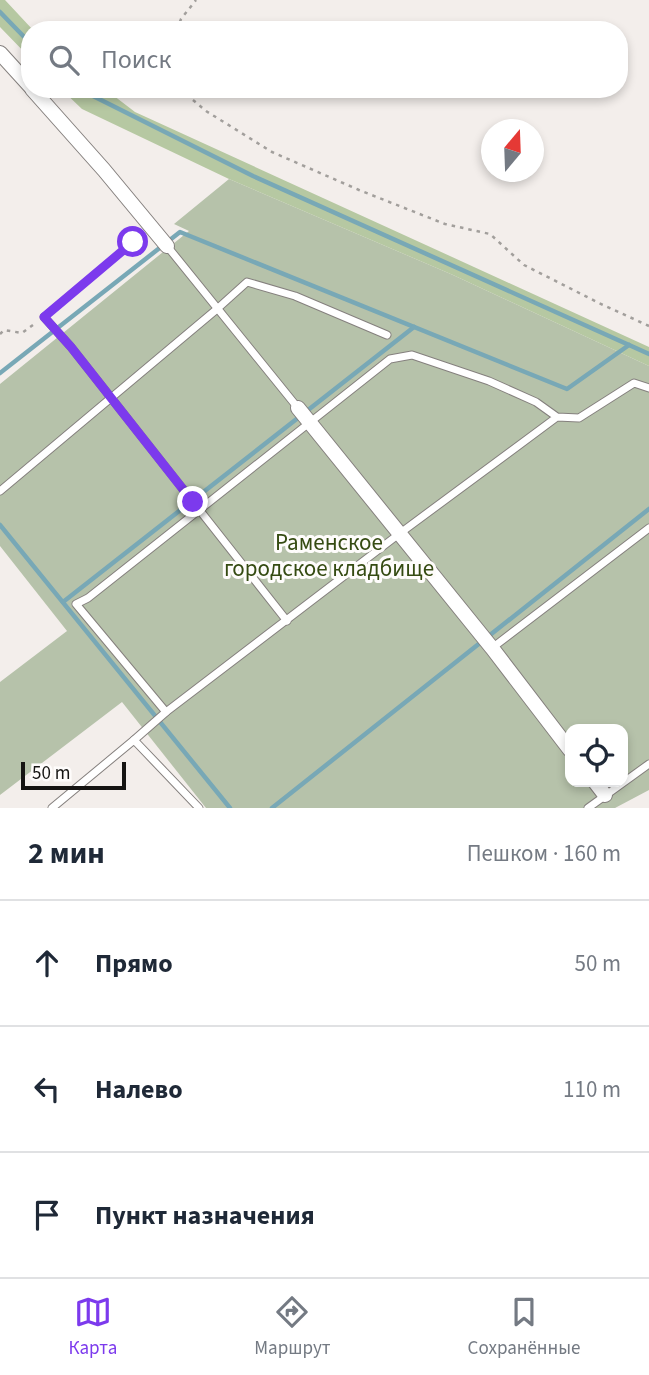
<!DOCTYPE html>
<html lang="ru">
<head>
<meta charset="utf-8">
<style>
	:root { --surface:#fff; --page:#f6f6f7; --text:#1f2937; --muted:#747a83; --line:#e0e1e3; --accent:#7c3aed }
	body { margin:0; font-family:"Source Sans 3",sans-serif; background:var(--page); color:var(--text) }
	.controls { position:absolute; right:21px; bottom:21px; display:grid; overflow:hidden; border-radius:14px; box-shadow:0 4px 10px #0003 }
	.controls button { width:63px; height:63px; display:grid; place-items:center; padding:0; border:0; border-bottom:2px solid var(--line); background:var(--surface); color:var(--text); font:35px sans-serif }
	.compass { position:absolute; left:481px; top:119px; width:63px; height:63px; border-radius:50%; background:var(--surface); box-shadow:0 4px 10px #0003; rotate:19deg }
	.scale { position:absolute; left:21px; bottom:18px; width:105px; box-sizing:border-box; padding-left:7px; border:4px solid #151412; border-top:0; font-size:19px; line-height:24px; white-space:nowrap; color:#151412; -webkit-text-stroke:5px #fefcfb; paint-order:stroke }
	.stop { position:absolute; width:21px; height:21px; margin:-16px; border:5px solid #7c3aed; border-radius:50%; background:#fff }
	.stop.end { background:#7c3aed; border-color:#fff; box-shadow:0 2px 7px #0008 }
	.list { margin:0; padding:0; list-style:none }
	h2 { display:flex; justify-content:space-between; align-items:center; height:91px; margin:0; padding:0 28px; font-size:30px }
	h2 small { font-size:23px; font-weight:400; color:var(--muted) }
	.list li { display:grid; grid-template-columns:46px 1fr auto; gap:21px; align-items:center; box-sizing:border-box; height:126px; padding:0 28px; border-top:2px solid var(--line) }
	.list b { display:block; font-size:26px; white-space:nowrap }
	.list em { font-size:23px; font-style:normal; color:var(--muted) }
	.icon { flex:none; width:38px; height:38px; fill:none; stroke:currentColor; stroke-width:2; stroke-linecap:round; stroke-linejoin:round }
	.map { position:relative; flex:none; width:649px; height:808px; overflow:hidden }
	.search { position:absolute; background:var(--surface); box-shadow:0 4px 10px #0003; left:21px; right:21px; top:21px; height:77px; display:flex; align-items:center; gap:18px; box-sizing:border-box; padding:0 24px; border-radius:28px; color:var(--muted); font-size:26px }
	.sheet { height:469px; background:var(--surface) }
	nav { display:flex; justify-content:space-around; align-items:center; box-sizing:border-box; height:98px; border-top:2px solid var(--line); background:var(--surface); font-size:19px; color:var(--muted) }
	nav a { display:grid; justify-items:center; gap:4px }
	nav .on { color:var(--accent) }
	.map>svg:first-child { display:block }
</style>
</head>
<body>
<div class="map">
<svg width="649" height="808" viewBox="0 0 649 808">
	<rect width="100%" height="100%" fill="#f3eeeb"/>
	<path fill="#b6c2aa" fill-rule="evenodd" d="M229 179 453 275 649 366V790L615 808H206L122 702 0 795V682L67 631 0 546V384L189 231 174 224ZM570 729H623V782H570Z"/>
	<g fill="#b6c8a2">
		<path d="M0 0H5L33 30H30V58L0 27Z"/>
		<path d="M61 89H105L135 112 649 347V366L453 275 229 179 82 109Z"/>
	</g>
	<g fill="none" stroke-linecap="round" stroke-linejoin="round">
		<g stroke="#78a8b6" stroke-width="4.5">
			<path d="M0 12 30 43"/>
			<path d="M79 89 253 176 649 354"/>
			<path d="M0 373 180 232 567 389 629 345"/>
			<path d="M0 525 230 808"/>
			<path d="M63 602 414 327"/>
			<path d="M272 808 649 509"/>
		</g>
		<defs>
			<g id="lane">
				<path d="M167 246 298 408"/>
				<path d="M44 317 71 347 287 621"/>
				<path d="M557 417 399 534 166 712 76 604 88 598 390 359 412 355 489 381 536 402 557 417 579 418 634 383 649 388"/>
				<path d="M0 491 217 309 247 282 295 296 387 335"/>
				<path d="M492 648 649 528"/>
				<path d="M134 740 166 712"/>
				<path d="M52 808 134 740 199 808"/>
				<path d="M588 808 649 764"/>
			</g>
			<g id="street">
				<path d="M0 53 30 86"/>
				<path d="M32 89 104 170 167 246"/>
				<path d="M298 408 492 648 570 750"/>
				<path d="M595 782 605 795"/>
			</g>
		</defs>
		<use href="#lane" stroke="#85807e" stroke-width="9"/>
		<use href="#street" stroke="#85807e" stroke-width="16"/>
		<g stroke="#a29f9c" stroke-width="2.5" stroke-dasharray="3.5 5" stroke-linecap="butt">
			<path d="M177 30 181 19 196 0"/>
			<path d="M180 89 206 111 272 152 359 190 445 224 490 234 524 265 601 304 649 326"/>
			<path d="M51 312 142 235"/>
			<path d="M0 334 4 330 22 333 37 322"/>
		</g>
		<use href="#lane" stroke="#fff" stroke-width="7"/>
		<use href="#street" stroke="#fff" stroke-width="14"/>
	</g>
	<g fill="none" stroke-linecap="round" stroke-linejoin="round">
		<path stroke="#7c3aed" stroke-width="9" d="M133 242 44 317 71 347 193 502"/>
	</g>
	<g text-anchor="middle" stroke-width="6" stroke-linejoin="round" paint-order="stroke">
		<g font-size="23" fill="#354b12" stroke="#fefcfb">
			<text x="329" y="550">Раменское<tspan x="329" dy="26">городское кладбище</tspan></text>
		</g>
	</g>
</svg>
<div class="controls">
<button><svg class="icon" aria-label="locate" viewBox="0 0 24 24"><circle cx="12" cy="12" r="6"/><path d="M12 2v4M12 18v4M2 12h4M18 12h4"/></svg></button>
</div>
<svg class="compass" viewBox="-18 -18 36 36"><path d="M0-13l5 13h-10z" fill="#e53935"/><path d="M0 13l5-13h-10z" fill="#747a83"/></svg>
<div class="scale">50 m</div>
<div class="stop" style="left:133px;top:242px"></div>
<div class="stop end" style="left:193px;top:502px"></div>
<div class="search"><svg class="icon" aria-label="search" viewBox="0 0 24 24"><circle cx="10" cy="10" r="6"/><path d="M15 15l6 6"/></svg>Поиск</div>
</div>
<section class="sheet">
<h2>2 мин<small>Пешком · 160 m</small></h2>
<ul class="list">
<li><svg class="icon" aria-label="ahead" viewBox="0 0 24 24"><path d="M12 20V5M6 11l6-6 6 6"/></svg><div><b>Прямо</b></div><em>50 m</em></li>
<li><svg class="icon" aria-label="left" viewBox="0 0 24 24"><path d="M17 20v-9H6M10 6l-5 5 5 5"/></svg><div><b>Налево</b></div><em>110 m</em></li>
<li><svg class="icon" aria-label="arrive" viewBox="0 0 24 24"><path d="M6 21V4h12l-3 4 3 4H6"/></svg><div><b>Пункт назначения</b></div></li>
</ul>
</section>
<nav>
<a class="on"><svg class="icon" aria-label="map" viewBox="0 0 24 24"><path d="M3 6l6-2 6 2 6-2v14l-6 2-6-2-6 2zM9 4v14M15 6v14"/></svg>Карта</a>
<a><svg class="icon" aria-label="directions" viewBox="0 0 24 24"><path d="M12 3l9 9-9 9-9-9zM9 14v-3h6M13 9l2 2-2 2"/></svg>Маршрут</a>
<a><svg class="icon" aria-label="saved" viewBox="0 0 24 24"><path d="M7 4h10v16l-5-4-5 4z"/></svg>Сохранённые</a>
</nav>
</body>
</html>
